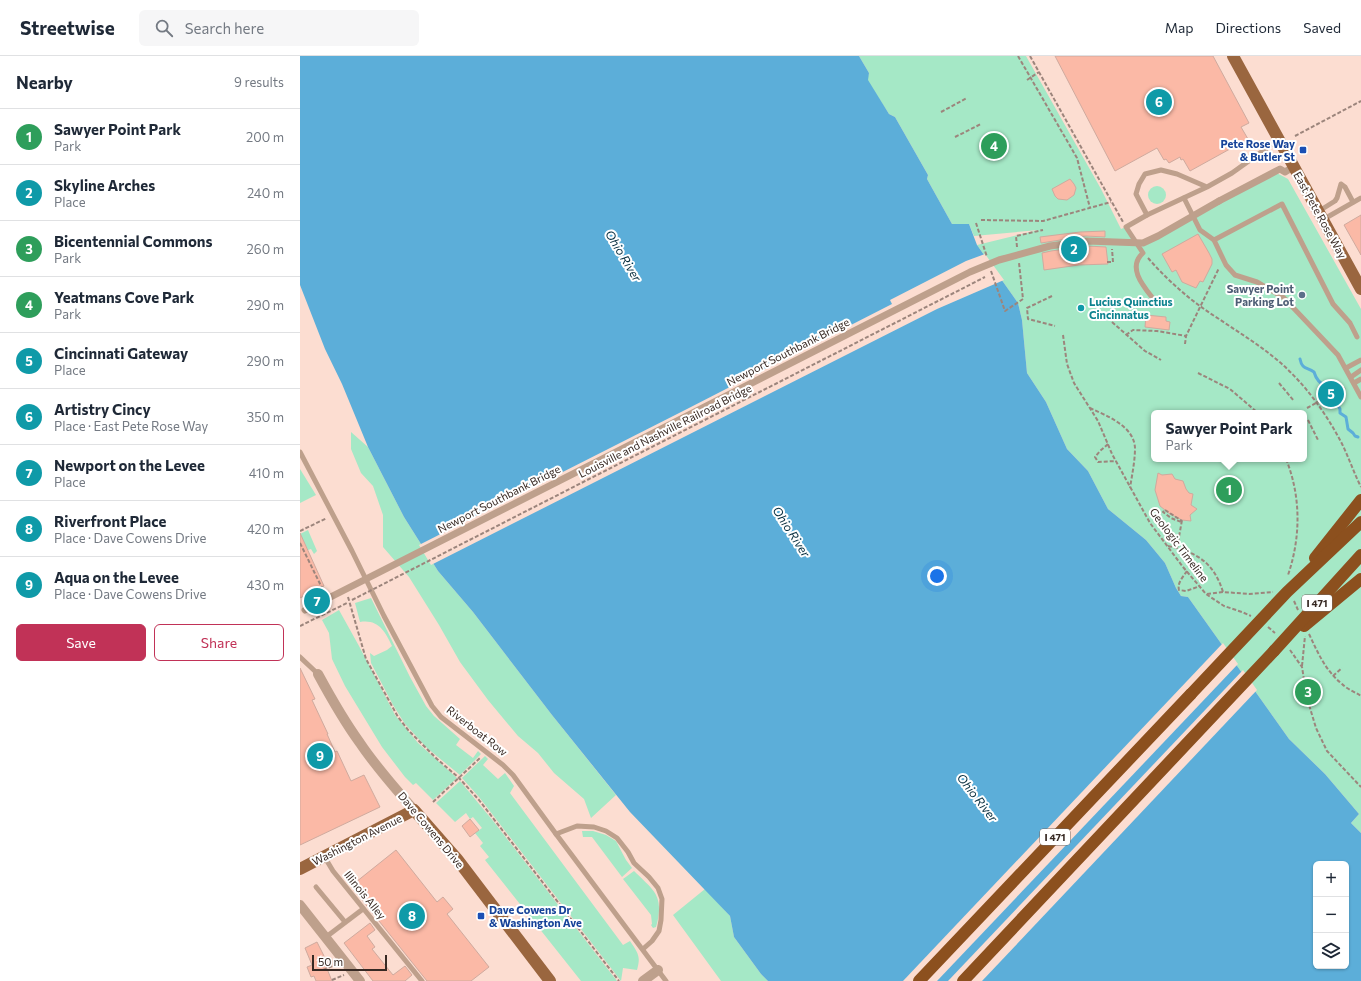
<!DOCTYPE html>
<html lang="en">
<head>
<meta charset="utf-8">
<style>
	:root { --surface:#fff; --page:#f6f6f7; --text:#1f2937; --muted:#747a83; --line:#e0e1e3; --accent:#c13257 }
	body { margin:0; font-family:Commissioner,sans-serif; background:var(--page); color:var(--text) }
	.controls { position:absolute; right:12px; bottom:12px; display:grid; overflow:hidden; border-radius:6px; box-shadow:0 1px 3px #0004 }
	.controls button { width:36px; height:36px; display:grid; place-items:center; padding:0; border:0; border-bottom:1px solid var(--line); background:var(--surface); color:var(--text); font:20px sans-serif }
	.scale { position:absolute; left:12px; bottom:10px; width:75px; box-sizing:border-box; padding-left:4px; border:2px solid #372923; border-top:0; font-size:11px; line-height:14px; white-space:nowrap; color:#372923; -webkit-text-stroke:3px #fff; paint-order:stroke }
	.you { position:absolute; left:637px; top:520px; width:14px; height:14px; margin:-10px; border:3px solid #fff; border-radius:50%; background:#1a73e8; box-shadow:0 0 0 6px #1a73e833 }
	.badge { display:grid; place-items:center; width:26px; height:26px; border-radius:50%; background:var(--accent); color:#fff; font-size:13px; font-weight:700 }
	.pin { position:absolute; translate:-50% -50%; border:2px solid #fff; box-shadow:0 1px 4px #0006 }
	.popup { position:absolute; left:851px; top:354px; width:156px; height:52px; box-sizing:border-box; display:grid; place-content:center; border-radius:6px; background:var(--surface); filter:drop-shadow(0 1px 3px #0005); font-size:13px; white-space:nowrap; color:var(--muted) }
	.popup b { font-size:15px; color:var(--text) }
	.popup::after { content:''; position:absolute; left:50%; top:100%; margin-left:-8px; border:8px solid transparent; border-top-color:var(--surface) }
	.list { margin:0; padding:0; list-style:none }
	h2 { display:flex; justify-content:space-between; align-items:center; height:52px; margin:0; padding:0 16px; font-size:17px }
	h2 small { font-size:13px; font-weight:400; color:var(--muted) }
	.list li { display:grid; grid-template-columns:26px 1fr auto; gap:12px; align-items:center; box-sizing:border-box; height:56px; padding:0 16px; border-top:1px solid var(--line) }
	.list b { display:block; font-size:15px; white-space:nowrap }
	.list p { margin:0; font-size:13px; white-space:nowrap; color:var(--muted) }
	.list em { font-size:13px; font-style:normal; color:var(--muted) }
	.actions { display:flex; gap:8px; padding:12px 16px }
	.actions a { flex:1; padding:9px 0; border:1px solid var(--accent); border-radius:6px; text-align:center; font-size:14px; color:var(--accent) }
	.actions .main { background:var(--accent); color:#fff }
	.icon { flex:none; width:22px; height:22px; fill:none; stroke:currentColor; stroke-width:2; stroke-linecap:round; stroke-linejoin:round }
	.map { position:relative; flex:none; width:1061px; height:925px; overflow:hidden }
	header { display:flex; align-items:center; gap:24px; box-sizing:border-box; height:56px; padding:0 20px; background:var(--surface); border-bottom:1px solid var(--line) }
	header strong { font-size:19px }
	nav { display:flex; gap:22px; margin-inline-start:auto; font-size:14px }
	.search { width:280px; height:36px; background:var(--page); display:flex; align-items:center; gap:10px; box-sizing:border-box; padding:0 14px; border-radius:6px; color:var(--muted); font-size:15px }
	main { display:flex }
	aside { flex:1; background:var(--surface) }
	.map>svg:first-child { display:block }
</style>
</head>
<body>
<header>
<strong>Streetwise</strong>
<div class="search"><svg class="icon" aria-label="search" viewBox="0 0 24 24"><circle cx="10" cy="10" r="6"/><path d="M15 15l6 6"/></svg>Search here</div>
<nav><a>Map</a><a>Directions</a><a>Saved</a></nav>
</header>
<main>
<aside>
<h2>Nearby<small>9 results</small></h2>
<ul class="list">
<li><span class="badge" style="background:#2e9e5b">1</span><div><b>Sawyer Point Park</b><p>Park</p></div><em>200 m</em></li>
<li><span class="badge" style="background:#0f9aa8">2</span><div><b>Skyline Arches</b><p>Place</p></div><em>240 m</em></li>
<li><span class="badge" style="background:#2e9e5b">3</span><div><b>Bicentennial Commons</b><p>Park</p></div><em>260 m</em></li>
<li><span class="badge" style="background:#2e9e5b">4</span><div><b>Yeatmans Cove Park</b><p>Park</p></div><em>290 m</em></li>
<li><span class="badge" style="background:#0f9aa8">5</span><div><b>Cincinnati Gateway</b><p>Place</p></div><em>290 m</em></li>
<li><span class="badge" style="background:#0f9aa8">6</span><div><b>Artistry Cincy</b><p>Place · East Pete Rose Way</p></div><em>350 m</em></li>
<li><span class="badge" style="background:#0f9aa8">7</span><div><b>Newport on the Levee</b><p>Place</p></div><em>410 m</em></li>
<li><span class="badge" style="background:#0f9aa8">8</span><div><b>Riverfront Place</b><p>Place · Dave Cowens Drive</p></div><em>420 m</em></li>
<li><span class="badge" style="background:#0f9aa8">9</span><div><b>Aqua on the Levee</b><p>Place · Dave Cowens Drive</p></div><em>430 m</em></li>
</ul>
<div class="actions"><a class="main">Save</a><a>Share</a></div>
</aside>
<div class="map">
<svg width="1061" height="925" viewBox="0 0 1061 925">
	<rect width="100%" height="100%" fill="#fcddd1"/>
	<g fill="#a5e8c6" fill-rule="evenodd">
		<path d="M559 0H726L801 133 821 173 826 171 839 192 973 115 988 123 1061 253V777L1051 767 1059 758 1025 718 989 683 888 541 881 540 876 532 865 507 846 484 808 453 788 415 767 393 746 346 727 317 722 264 718 247 677 189 739 174 674 180 669 168H652L627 123 628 119 595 61 589 58 567 24 569 17ZM854 357H1004V403H854Z"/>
		<circle cx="857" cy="139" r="9"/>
		<path d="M51 376 68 391 104 461 138 515 173 556 252 659 316 739 291 762 284 743 254 717 238 697 218 680 188 644 160 606 139 569 109 521 83 491V459L73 430 61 417 51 393Z"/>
		<path d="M0 413 16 439 0 447Z"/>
		<path d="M8 474 17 495 14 498 11 493 8 494 0 478Z"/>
		<path d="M71 542 110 621 126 650 134 660 160 683 156 689 173 702 178 695 181 698 160 719 127 692 105 668 93 649 71 607 70 597 74 600 87 594 92 590C85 575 78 563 60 566L55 547Z"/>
		<path d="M39 554 59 590 95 659 118 687 157 722 133 744 116 727 113 729 105 721 82 691 45 630 32 603 29 577 22 564Z"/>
		<path d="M185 700 188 703 183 709 198 723 205 717 214 730 210 737 323 889 330 885C338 897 341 900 337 914L323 912 321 925 179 741 162 722Z"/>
		<path d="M160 725 194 766 317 925H281L185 804 189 801 180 790 183 787 175 777 182 772 173 761 170 763 166 757 155 766 136 747Z"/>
		<path d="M282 775H293L306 779 316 785 326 804 332 812 322 821 292 781H283Z"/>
		<path d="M334 815C339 820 354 833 356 839 361 849 359 861 356 871L353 872 351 869 352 868 351 859 323 823Z"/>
		<path d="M405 833 430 860 434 881 461 918 468 925H421L373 859Z"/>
	</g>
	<path fill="#5caed9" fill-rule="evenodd" d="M0 0H559L569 17 568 24 589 58 595 61 628 119 627 123 652 168H669L677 189 718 247 722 264 727 317 746 346 767 393 788 415 808 453 846 484 865 507 876 532 881 540 888 541 989 683 1025 718 1059 758 1051 767 1061 777V925H468L461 918 434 881 430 860 330 756 252 659 173 556 138 515 104 461 68 391 42 328 25 293 0 229ZM1016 808H1046V910H1016Z"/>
	<g fill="#fcddd1">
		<path d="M685 198 704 224 637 253 131 509 119 489 387 353 592 248 590 244 666 205Z"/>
		<path d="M923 587 938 608 637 925H603Z"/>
		<path d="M943 614 957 634 682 925H648Z"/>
	</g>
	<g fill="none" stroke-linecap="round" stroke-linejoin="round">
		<path stroke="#5caed9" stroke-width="3" d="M1000 303C1002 313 1006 311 1014 316 1016 323 1020 328 1027 331L1040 353V357L1046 361 1048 373 1053 377 1055 380 1058 381"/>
	</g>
	<g fill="#fbb9a6" stroke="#cfaa9e">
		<path d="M755 0H913L949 67 941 71 948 83 890 115 883 103 881 104 880 101 869 107 866 103 864 104 857 92 815 115Z"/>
		<path d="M770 123 774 128 776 132 774 139 767 144 758 143 755 140 752 133Z"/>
		<path d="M1061 159V199L1044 169Z"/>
		<path d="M805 175V181L786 180 741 187 740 181 780 176Z"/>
		<path d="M898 178 909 197 912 203V208L903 226 900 225 896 232 882 226 876 214 872 216 862 198Z"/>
		<path d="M787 190 806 191 808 208 779 209 744 214 742 197 751 195Z"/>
		<path d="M846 259 866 261V265L870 266 869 274 845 271Z"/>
		<path d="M858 417 862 419 872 418 875 423 883 425 886 433 889 437 893 438 891 449 897 453 890 459 891 465 882 464 870 458 860 450 855 434Z"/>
		<path d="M0 477 24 530 0 542Z"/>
		<path d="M0 612 15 643 12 644 28 678H27L35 696 37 695 51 725 64 719 80 751 0 789Z"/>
		<path d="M170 763 179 774 170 781 162 770Z"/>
		<path d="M96 794 137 846 143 841 153 853 147 858 189 911 171 925H127L51 830Z"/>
		<path d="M70 867 75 874 67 880 75 891 72 893 93 919 105 910 112 919 105 925H73L44 887Z"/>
		<path d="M17 886 25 902 23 903 32 925H16L14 920 11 921 7 911 12 909 5 892Z"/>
	</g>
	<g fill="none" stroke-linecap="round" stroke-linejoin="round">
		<g stroke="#9c857c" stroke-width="2" stroke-dasharray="4 2" stroke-linecap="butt">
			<path d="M718 0 777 102 790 152"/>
			<path d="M730 0 823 166"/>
			<path d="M727 24 739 16"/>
			<path d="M641 56 667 42"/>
			<path d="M995 80 1061 45"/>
			<path d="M655 81 681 68"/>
			<path d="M681 164 743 165 811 146"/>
			<path d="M676 167 687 201"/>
			<path d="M717 191 716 180 743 174"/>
			<path d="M763 196 764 201H766"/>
			<path d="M848 202C869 226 892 246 919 263 941 278 963 291 983 309 1006 330 1025 356 1040 384 1048 399 1053 415 1061 431"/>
			<path d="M769 204 781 203"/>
			<path d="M807 206H813L812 193"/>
			<path d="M691 215 705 255 723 243 719 207"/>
			<path d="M752 240 727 252 728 263 755 270"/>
			<path d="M812 266 845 295 861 304"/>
			<path d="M763 279 767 308 774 327 798 365 812 398 850 467 883 511 906 538 924 550 942 556 951 560"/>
			<path d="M826 279 833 274 857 275 886 280"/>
			<path d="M885 288 886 280 919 212"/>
			<path d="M898 317 930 333 958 357"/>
			<path d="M979 327 994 345"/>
			<path d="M1037 336 1045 332"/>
			<path d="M790 352C807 360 834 370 835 392 835 405 832 419 830 432"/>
			<path d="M1007 352 1027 341"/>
			<path d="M1008 364 1018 384"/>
			<path d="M808 388 800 395 795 401 798 406 816 405"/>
			<path d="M986 403C1001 440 1001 481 988 519"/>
			<path d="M865 454 882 465"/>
			<path d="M864 455 863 456 871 462 881 466"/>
			<path d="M0 475 27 462"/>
			<path d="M0 487 24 536"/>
			<path d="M868 490C897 496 914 507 923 536"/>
			<path d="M877 492 882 464"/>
			<path d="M887 515C883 521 877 527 879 534L886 535 900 530"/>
			<path d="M907 538 923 536 949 538 973 536"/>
			<path d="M48 541 66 603 98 661 109 675 137 703 159 722 179 744 319 925"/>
			<path d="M994 545 998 554"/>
			<path d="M0 570 47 547"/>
			<path d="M968 571 975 577"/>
			<path d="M1009 578C1018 597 1025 614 1042 628 1047 633 1055 636 1061 640"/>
			<path d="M990 594 1002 611 1007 642 1016 672 1027 695 1061 731"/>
			<path d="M1002 610 1005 580"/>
			<path d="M1033 620 1042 612"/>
			<path d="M133 746 181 701"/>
			<path d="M23 914 35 909"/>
			<path d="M32 924 44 919"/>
		</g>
		<g stroke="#bea08c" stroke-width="5">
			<path d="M907 131 877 118 861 114 845 118 839 128 836 138 847 159 907 131 932 117 978 84"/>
			<path d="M884 142 900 174 914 184"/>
			<path d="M1019 155 1035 145 1037 142 1041 128 1045 131 1053 146"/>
			<path d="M847 159 826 171 843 197C826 212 845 232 855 245"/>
			<path d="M1024 163 1061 142"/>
			<path d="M1057 281 1050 267 1033 248 982 148 914 184 926 209 935 219 957 226 984 242 1038 299 1061 341"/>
			<path d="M1046 312 1061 304"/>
			<path d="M1051 321 1061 314"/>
			<path d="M1054 327 1061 323"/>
			<path d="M0 396 52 495 84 560 132 650 141 661 203 709 213 719 256 778 366 925"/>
			<path d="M0 601 18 618"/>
			<path d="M256 778 277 770 294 771 306 775 317 782 328 796 334 807 349 821 358 832 362 843 361 864 359 875 352 885 343 893"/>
			<path d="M24 800 33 815 122 925"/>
			<path d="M16 831 45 866"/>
			<path d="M26 881 63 853"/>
		</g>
		<path stroke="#bea08c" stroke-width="7" d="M919 145 980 113 985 116 993 111"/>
		<g stroke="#bea08c" stroke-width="10">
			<path d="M18 618C31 642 44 665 60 687 76 711 95 732 114 754"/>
			<path d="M0 849 60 925"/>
			<path d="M343 925 358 914"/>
		</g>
		<g stroke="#9a663f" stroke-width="12">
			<path d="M933 0 1061 233"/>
			<path d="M0 813 114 754 157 803 250 925"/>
		</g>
		<g stroke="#8c501e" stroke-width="12">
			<path d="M619 925 891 638"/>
			<path d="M663 925 974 595"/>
		</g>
		<path stroke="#9c857c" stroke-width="2" stroke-dasharray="4 2" stroke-linecap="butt" d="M52 544 685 221"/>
		<path stroke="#bea08c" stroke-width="7" d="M5 554 670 216 699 204 750 190 787 185 843 187 858 180 919 145"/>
		<g stroke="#8c501e" stroke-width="12">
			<path d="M1015 502 1061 444"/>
			<path d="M1004 570 1061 523"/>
			<path d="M974 595 1061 499"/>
			<path d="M891 638 987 536 1061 466"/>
		</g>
	</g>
	<g fill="#1a4fb4" stroke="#fff" stroke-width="1.5">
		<rect x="999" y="90" width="8" height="8" rx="2"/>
		<rect x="177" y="856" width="8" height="8" rx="2"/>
	</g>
	<circle fill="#5c6f8a" stroke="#fff" stroke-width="1.5" cx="1002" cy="239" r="4"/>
	<circle fill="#0f9aa8" stroke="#fff" stroke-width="1.5" cx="781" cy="252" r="4"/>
	<g text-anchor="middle" stroke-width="4" stroke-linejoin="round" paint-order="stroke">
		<g fill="#fff" stroke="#736965" stroke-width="1">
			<rect x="1002" y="539" width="30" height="16" rx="3"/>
			<rect x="740" y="773" width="30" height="16" rx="3"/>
		</g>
		<g font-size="10" font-weight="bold" fill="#372923">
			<text x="1017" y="551">I 471</text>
			<text x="755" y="785">I 471</text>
		</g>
		<g font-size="11" font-weight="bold" fill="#164399" stroke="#fff" text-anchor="end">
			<text x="995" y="92">Pete Rose Way<tspan x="995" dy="13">&amp; Butler St</tspan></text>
			<text x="189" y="858" text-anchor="start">Dave Cowens Dr<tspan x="189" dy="13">&amp; Washington Ave</tspan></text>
		</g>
		<g font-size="11" fill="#372923" stroke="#fff">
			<text transform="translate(1020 159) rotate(61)" y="4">East Pete Rose Way</text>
			<text transform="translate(488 296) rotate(-27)" y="4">Newport Southbank Bridge</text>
			<text transform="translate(365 375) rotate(-27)" y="4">Louisville and Nashville Railroad Bridge</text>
			<text transform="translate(199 443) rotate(-27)" y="4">Newport Southbank Bridge</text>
			<text transform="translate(879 489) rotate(53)" y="4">Geologic Timeline</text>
			<text transform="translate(177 675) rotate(38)" y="4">Riverboat Row</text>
			<text transform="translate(131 774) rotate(50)" y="4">Dave Cowens Drive</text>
			<text transform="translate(57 784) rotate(-27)" y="4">Washington Avenue</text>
			<text transform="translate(65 839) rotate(51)" y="4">Illinois Alley</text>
		</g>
		<g font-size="11" font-weight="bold" fill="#4e5e75" stroke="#fff" text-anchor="end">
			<text x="994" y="237">Sawyer Point<tspan x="994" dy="13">Parking Lot</tspan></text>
		</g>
		<g font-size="11" font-weight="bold" fill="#0d838f" stroke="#fff" text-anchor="start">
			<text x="789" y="250">Lucius Quinctius<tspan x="789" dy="13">Cincinnatus</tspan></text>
		</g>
		<g font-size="12" font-style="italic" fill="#072e3f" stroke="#fff">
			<text transform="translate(323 200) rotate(59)" y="4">Ohio River</text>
			<text transform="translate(491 476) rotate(57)" y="4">Ohio River</text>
			<text transform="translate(677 742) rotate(52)" y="4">Ohio River</text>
		</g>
	</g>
</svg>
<div class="controls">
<button>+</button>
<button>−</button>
<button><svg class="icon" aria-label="layers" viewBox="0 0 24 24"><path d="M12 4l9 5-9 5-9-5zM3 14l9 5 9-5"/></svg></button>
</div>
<div class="scale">50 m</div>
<div class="you"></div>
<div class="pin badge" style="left:929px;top:434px;background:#2e9e5b">1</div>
<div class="popup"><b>Sawyer Point Park</b>Park</div>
<div class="pin badge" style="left:774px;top:193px;background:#0f9aa8">2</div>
<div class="pin badge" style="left:1008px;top:636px;background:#2e9e5b">3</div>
<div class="pin badge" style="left:694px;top:90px;background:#2e9e5b">4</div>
<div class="pin badge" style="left:1031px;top:338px;background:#0f9aa8">5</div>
<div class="pin badge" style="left:859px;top:46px;background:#0f9aa8">6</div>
<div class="pin badge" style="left:17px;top:545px;background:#0f9aa8">7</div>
<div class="pin badge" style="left:112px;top:860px;background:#0f9aa8">8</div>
<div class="pin badge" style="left:20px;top:700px;background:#0f9aa8">9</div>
</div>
</main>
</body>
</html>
